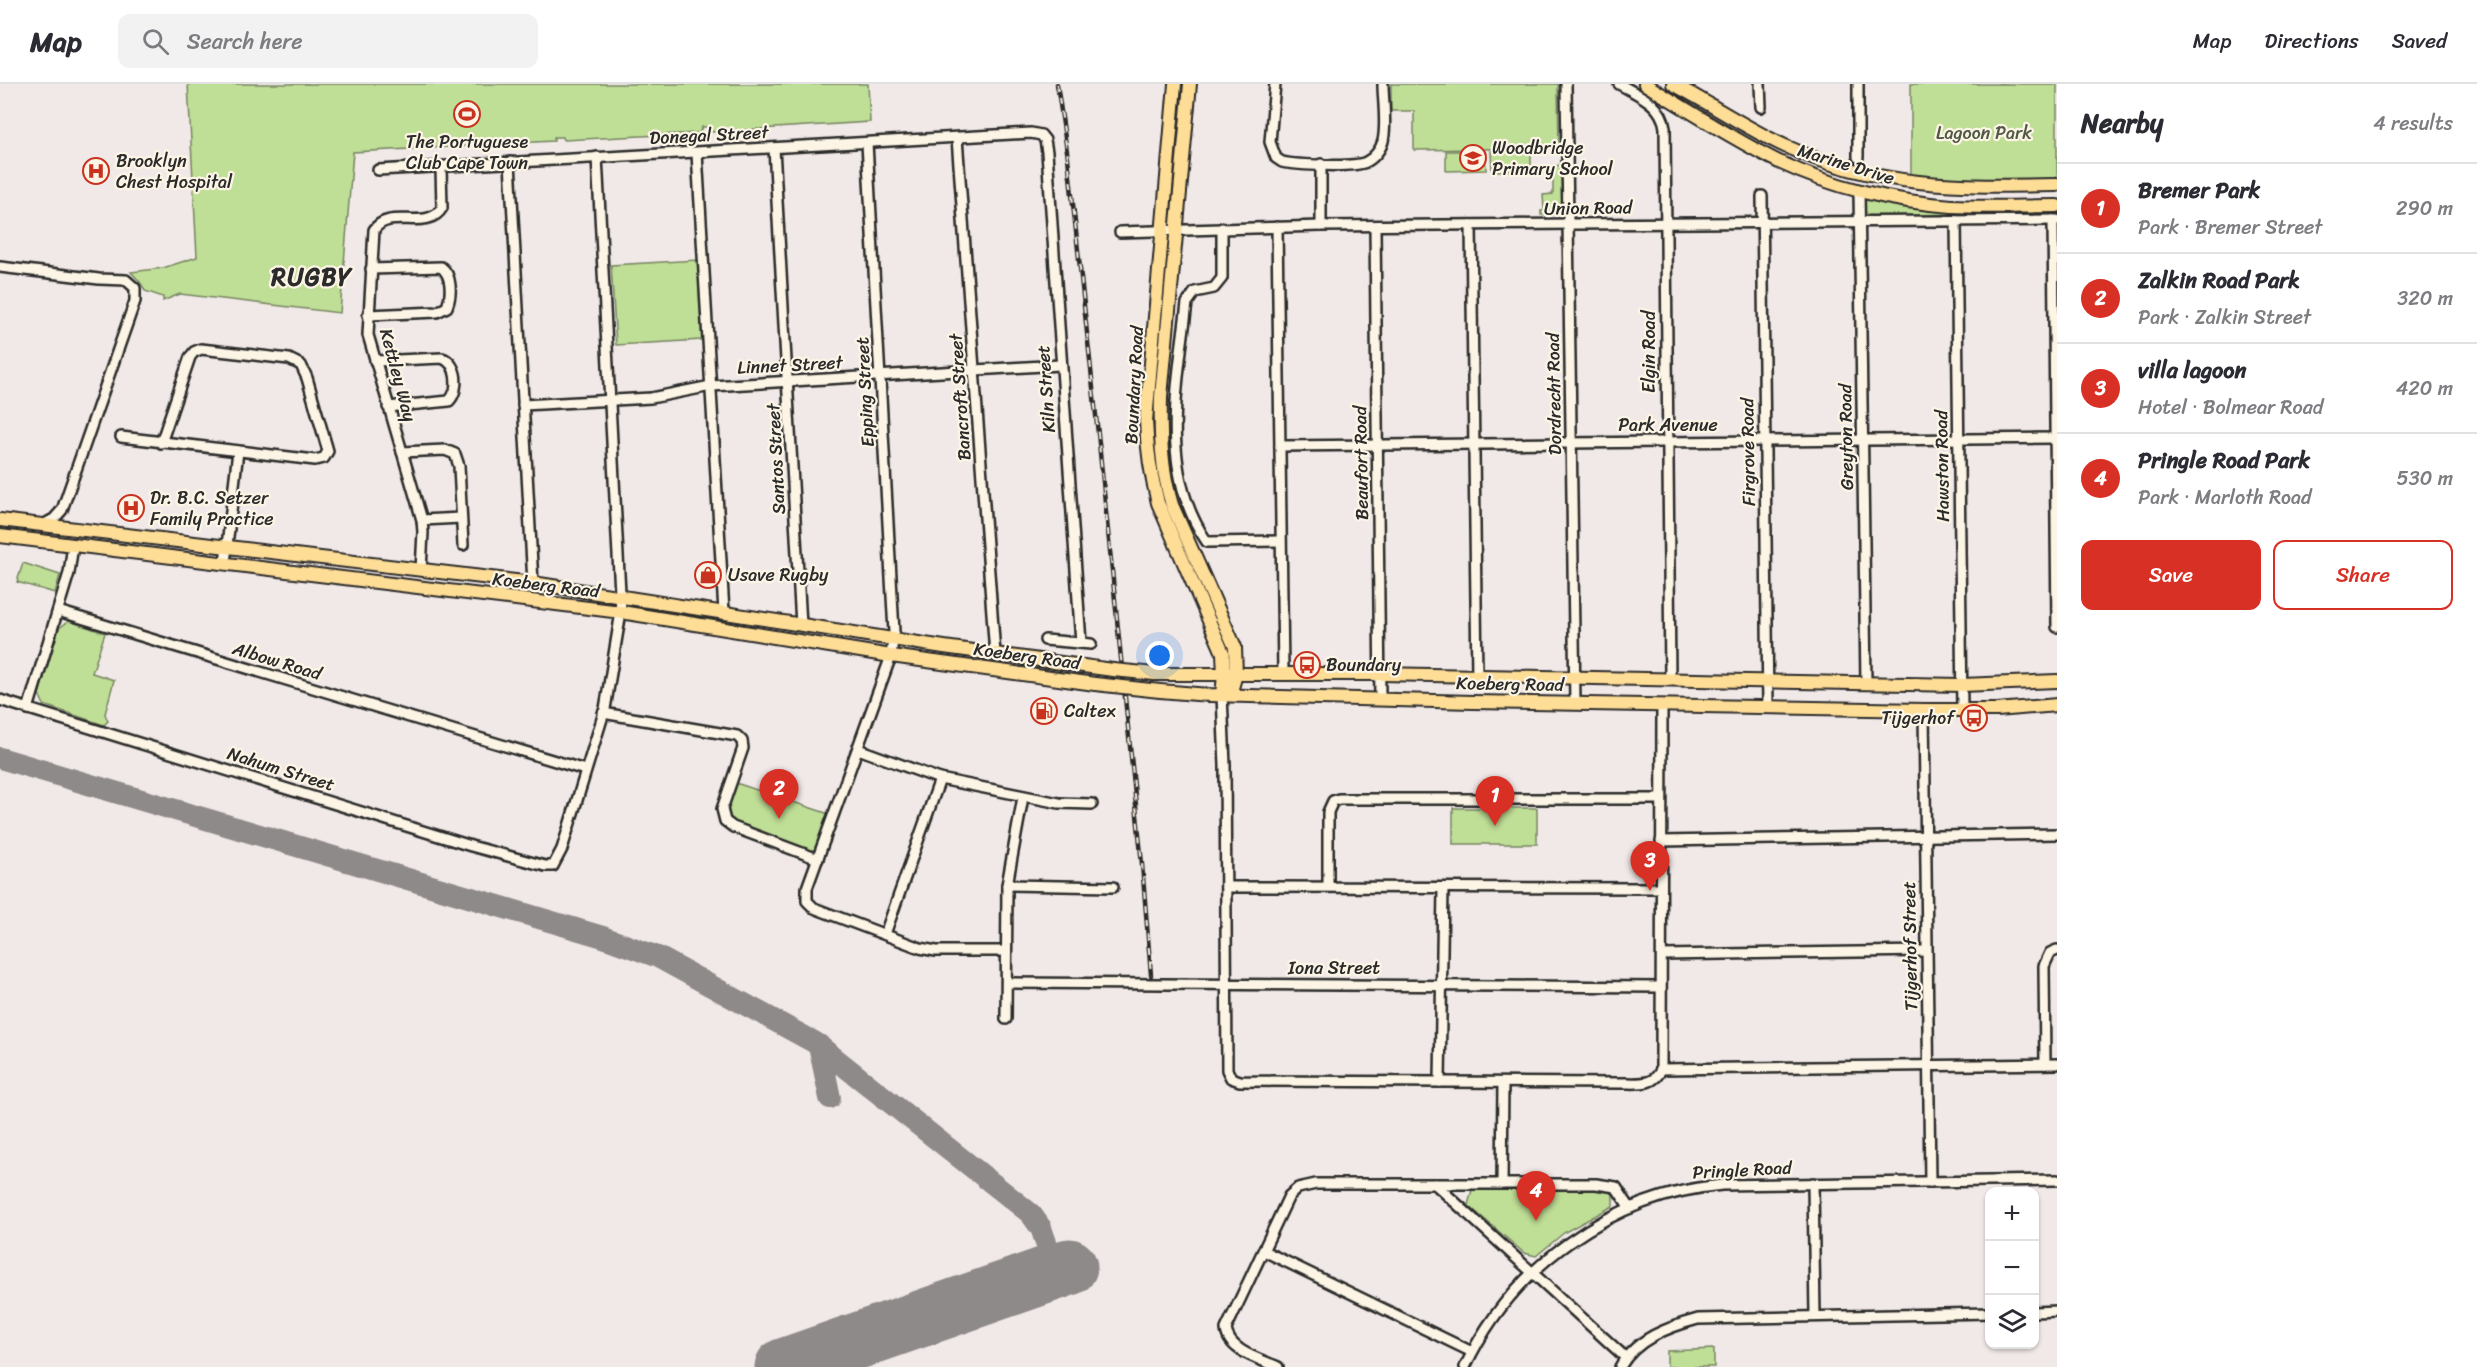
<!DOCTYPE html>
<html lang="en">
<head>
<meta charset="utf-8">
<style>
	:root { --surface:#fff; --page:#f2f2f3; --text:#2b2b33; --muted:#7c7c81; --line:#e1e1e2; --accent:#d93025 }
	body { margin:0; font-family:Sriracha,sans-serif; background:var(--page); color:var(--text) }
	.controls { position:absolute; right:18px; bottom:18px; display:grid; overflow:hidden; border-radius:12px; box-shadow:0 2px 4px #0004 }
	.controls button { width:54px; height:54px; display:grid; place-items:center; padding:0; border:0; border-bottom:2px solid var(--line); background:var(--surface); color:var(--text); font:30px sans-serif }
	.you { position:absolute; left:1160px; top:572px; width:21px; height:21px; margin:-15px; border:4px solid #fff; border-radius:50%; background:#1a73e8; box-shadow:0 0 0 9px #1a73e833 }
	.badge { display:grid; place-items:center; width:39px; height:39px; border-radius:50%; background:var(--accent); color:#fff; font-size:20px; font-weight:700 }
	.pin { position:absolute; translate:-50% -50px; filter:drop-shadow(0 2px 3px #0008) }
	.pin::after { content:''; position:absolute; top:32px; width:21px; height:18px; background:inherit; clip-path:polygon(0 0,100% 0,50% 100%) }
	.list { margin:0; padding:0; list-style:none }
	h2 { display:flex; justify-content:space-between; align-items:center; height:78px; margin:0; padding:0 24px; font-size:26px }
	h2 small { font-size:20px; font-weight:400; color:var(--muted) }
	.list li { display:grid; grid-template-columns:39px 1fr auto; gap:18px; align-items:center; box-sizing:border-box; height:90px; padding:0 24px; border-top:2px solid var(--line) }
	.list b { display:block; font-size:22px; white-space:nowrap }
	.list p { margin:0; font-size:20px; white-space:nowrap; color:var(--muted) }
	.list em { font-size:20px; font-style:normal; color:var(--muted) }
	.actions { display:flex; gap:12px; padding:18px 24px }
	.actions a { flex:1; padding:14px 0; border:2px solid var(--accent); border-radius:12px; text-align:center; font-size:21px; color:var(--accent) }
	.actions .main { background:var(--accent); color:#fff }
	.icon { flex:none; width:33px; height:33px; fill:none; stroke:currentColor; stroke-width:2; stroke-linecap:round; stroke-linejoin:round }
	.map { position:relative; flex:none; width:2057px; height:1283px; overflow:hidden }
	header { display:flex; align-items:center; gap:36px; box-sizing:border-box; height:84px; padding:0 30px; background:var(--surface); border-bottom:2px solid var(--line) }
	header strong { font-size:28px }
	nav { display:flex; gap:33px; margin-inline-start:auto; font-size:21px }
	.search { width:420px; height:54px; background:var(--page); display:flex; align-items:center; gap:15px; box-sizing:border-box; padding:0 21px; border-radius:12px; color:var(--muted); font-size:22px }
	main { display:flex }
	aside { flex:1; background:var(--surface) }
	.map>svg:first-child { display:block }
</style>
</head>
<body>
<header>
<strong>Map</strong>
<div class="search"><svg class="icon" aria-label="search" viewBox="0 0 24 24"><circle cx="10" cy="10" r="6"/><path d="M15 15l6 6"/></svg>Search here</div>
<nav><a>Map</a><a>Directions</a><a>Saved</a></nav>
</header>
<main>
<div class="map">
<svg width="2057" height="1283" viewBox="0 0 2057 1283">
	<rect width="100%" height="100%" fill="#f1e9e7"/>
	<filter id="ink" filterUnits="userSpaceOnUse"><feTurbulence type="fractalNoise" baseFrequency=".0167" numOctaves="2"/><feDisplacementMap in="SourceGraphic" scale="12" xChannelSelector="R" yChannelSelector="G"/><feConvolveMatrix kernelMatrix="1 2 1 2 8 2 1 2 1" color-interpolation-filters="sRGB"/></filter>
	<g filter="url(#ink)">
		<g fill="#bfde96" stroke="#758460" stroke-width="1.5">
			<path d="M188 0H868L870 38 712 48 710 43H702L699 49 564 56 563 53H554V57L514 59 512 56H505L504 60 353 68 340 229 180 210 163 217V213L145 207C141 197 137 195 131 188L163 184 197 173Z"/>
			<path d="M1391 0H1558L1559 64 1414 66V27H1391Z"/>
			<path d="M1911 0H2057V98L1911 93Z"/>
			<path d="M1531 66V86L1492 87 1491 67Z"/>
			<path d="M1446 67H1485L1486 86 1446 87Z"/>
			<path d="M1562 81 1563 130 1541 131V127H1544L1543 111 1553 110V82Z"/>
			<path d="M1859 106 1901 114 2057 122V136L1859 137Z"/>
			<path d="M698 176 702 256 616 261 611 181Z"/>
			<path d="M23 479 60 491 55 509 17 498Z"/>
			<path d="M69 537 105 549 92 589 114 596 105 630 108 637 104 641 44 621 39 610 59 544Z"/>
			<path d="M733 698 835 732 818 774 731 744 723 730Z"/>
			<rect x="1453" y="724" width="84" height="36"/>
			<path d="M1472 1106H1605L1613 1110V1122L1565 1148 1536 1172 1524 1169 1468 1121Z"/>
			<path d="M1714 1265V1283H1667V1267Z"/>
		</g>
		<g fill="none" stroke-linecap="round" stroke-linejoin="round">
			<g stroke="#8e8a89" stroke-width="22">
				<path d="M0 674 603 853 658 873 814 958 828 969 1031 1130 1041 1144 1056 1187"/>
				<path d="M819 961 830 1014"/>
			</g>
			<path stroke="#8e8a89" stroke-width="57" d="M783 1283 1069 1183"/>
			<defs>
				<g id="minor">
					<path d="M1275 0 1270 58 1276 74 1282 78C1296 81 1354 84 1366 78 1374 74 1381 65 1383 57 1387 39 1383 18 1383 0"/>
					<path d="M1566 0 1575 619"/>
					<path d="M1619 0C1638 11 1662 19 1665 44L1670 595"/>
					<path d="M1760 0 1761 23"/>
					<path d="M1858 0V73"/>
					<path d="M957 54 995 570"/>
					<path d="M867 59 894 548 891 572 807 804V817L814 824 920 864 936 867H1006"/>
					<path d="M774 64 801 541"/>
					<path d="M697 69 724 528"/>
					<path d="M510 78 533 499"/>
					<path d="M1321 80V142"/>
					<path d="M378 86 1031 49 1041 51 1045 56 1047 68 1081 559"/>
					<path d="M1859 106 1866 599"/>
					<path d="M1762 112 1768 623"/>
					<path d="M2053 136 2057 543"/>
					<path d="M1956 137 1962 626"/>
					<path d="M1471 141 1477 592"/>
					<path d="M1277 143 1283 589"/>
					<path d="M1375 143 1380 615"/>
					<path d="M1222 144V194L1214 204 1195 208 1187 219C1178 298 1158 387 1207 458L1280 457"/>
					<path d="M1120 148 1321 142 2057 136"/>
					<path d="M0 183 99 195 126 196 135 204V217L62 426 54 435 43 441"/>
					<path d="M368 231 437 228 447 223C452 210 452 191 441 183L371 185"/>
					<path d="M375 277 442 274C458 279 460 306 449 317L388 323"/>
					<path d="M523 321 651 314 711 302 1060 281"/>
					<path d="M121 353 315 376 324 374 328 367 307 294 301 281 289 275 201 265 194 268 190 273 161 359"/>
					<path d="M1280 362 2057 354"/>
					<path d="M402 368 445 366 455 370 459 382 463 461"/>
					<path d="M422 436 461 434"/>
					<path d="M225 479 238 367"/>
					<path d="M421 486 423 448 422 436 368 251 374 146C388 123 428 148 442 124L441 84"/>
					<path d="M58 527 585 686"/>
					<path d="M1045 556 1091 560"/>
					<path d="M1222 611 1225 681 1227 986 1231 994 1240 997 1622 999C1638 999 1655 1002 1661 985L1662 621"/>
					<path d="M0 616 471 762 545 782H553L562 765 605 625 621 528 597 73"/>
					<path d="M28 625 69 489 73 461"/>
					<path d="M1924 626 1930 1098"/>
					<path d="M603 629 737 652 742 657 743 664 722 725 725 737 733 743 818 775"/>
					<path d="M858 665 940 695 1059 719 1092 720"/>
					<path d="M1661 757 2057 750"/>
					<path d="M1007 801 1113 803"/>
					<path d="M1328 802V728L1333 717 1339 715H1660"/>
					<path d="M1226 803 1660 804"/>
					<path d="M885 850 940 695"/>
					<path d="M1662 871 1926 867"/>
					<path d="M1007 899 1660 903"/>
					<path d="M1006 935 1007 801 1023 713"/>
					<path d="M2045 980 2044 882 2050 869 2057 866"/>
					<path d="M1661 985 2057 980"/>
					<path d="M1440 998 1443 804"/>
					<path d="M1813 1099 1815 1232"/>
					<path d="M1435 1100 1626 1274"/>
					<path d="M1502 1100 1503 999"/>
					<path d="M1264 1167 1472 1268"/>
					<path d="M2034 1228 2057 1227"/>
					<path d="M1278 1283C1260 1275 1228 1267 1226 1245L1289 1112 1298 1104 1316 1100H1596L1616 1103 1630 1124"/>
					<path d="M1465 1283C1512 1182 1612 1111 1722 1101L2057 1096"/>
					<path d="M1620 1283C1636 1255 1668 1243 1698 1235L1990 1229"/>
				</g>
				<g id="major">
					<path d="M1175 0 1146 337C1147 365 1151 392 1158 419L1223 569 1224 591 1222 611"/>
					<path d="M1190 0 1161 313C1160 350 1161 385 1172 421L1235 563 1236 590 1230 611"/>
					<path d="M1645 0C1689 27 1733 55 1779 78 1832 103 1894 118 1952 122 1987 124 2022 122 2057 122"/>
					<path d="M1673 0C1711 20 1746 44 1785 62 1878 104 1958 103 2057 101"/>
					<path d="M0 436 533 499 944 563 1113 586"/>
					<path d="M0 452 621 528 891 572 1095 600"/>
					<path d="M1155 590H1380L1962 601 2057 597"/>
					<path d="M1160 607 1209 611 1473 618 1924 626H1997L2057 621"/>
				</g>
			</defs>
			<use href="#minor" stroke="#2b2b2b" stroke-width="14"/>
			<use href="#major" stroke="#2b2b2b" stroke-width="16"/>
			<use href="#minor" stroke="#fcf5e5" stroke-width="9"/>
			<use href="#major" stroke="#fedd96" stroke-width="12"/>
			<defs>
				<path id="rail" d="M1057 0 1068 74 1099 359 1142 780 1151 891"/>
			</defs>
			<use href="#rail" stroke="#2b2b2b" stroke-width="4.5"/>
			<use href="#rail" stroke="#fcf5e5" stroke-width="2" stroke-dasharray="7" stroke-linecap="butt"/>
			<defs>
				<g id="major-bridge">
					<path d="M1113 586 1155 590"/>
					<path d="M1095 600 1160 607"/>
				</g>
			</defs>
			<use href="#major-bridge" stroke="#2b2b2b" stroke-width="16" stroke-linecap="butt"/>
			<use href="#major-bridge" stroke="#fedd96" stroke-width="12"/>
		</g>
	</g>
	<defs>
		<symbol id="stadium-ring" viewBox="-11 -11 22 22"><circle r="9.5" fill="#fcf5e5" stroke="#c8321e" stroke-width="1.5"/><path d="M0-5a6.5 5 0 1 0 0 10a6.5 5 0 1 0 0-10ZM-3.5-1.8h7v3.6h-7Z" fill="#c8321e"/></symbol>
		<symbol id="school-ring" viewBox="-11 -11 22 22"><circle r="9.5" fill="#fcf5e5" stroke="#c8321e" stroke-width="1.5"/><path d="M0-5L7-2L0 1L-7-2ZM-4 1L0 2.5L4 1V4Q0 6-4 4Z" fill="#c8321e"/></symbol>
		<symbol id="hospital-ring" viewBox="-11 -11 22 22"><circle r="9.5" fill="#fcf5e5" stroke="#c8321e" stroke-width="1.5"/><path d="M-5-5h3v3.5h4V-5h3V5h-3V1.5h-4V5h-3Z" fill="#c8321e"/></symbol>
		<symbol id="shop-ring" viewBox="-11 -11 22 22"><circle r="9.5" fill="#fcf5e5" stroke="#c8321e" stroke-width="1.5"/><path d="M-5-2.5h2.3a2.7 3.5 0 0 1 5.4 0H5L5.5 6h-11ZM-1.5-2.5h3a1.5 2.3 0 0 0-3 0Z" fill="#c8321e"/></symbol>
		<symbol id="bus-ring" viewBox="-11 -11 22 22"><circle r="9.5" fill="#fcf5e5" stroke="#c8321e" stroke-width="1.5"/><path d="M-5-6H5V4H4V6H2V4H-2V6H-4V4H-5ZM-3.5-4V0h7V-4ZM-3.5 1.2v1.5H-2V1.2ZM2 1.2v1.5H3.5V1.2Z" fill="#c8321e"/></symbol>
		<symbol id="fuel-ring" viewBox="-11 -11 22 22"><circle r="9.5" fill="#fcf5e5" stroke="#c8321e" stroke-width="1.5"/><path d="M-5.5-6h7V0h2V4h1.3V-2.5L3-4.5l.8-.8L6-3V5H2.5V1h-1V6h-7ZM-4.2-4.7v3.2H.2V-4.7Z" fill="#c8321e"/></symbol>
	</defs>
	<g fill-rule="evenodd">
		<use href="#stadium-ring" x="452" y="15" width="30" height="30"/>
		<use href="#school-ring" x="1458" y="59" width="30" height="30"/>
		<use href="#hospital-ring" x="81" y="72" width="30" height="30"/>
		<use href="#hospital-ring" x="116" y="409" width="30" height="30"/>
		<use href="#shop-ring" x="693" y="476" width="30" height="30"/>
		<use href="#bus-ring" x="1292" y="566" width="30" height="30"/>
		<use href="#fuel-ring" x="1029" y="612" width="30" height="30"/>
		<use href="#bus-ring" x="1959" y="619" width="30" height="30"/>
	</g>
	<g text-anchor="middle" stroke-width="4.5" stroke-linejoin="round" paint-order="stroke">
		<g font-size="18" fill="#505846" stroke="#fcf5e5">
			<text x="1984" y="55">Lagoon Park</text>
		</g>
		<g font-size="18" fill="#2b2b2b" stroke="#fcf5e5">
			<text transform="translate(709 51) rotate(-3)" y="6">Donegal Street</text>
			<text transform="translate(1846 80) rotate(17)" y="6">Marine Drive</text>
			<text transform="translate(1588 124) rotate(-1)" y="6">Union Road</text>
			<text transform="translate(1649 268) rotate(-90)" y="6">Elgin Road</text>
			<text transform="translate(790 281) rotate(-3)" y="6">Linnet Street</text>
			<text transform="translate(398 291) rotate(75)" y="6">Kettley Way</text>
			<text transform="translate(1134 301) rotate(-87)" y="6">Boundary Road</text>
			<text transform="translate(1046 305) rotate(-94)" y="6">Kiln Street</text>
			<text transform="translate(865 308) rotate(-93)" y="6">Epping Street</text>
			<text transform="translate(1554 310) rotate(-91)" y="6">Dordrecht Road</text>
			<text transform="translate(960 313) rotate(-94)" y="6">Bancroft Street</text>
			<text x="1668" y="347">Park Avenue</text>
			<text transform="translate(1846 353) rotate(-91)" y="6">Greyton Road</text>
			<text transform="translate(1748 368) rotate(-91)" y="6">Firgrove Road</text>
			<text transform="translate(776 375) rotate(-93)" y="6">Santos Street</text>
			<text transform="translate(1361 379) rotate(-91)" y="6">Beaufort Road</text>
			<text transform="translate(1942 382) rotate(-91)" y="6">Hawston Road</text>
			<text transform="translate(546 501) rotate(7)" y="6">Koeberg Road</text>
			<text transform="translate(1027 572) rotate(8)" y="6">Koeberg Road</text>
			<text transform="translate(277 577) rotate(17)" y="6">Albow Road</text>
			<text transform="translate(1510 600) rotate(1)" y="6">Koeberg Road</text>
			<text transform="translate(281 685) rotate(17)" y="6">Nahum Street</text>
			<text transform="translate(1910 862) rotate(-91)" y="6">Tijgerhof Street</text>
			<text x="1334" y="890">Iona Street</text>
			<text transform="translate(1742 1086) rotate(-3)" y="6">Pringle Road</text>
		</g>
		<g font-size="18" fill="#2b2b2b" stroke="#fcf5e5" text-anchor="start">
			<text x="467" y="64" text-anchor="middle">The Portuguese<tspan x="467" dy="21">Club Cape Town</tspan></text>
			<text x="1492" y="70">Woodbridge<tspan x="1492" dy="21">Primary School</tspan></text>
			<text x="116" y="83">Brooklyn<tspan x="116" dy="21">Chest Hospital</tspan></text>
			<text x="150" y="420">Dr. B.C. Setzer<tspan x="150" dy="21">Family Practice</tspan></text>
			<text x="728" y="497">Usave Rugby</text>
			<text x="1326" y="587">Boundary</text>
			<text x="1064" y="633">Caltex</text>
			<text x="1954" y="640" text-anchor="end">Tijgerhof</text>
		</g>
		<g font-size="24" font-weight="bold" letter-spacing="1.5" fill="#2b2b2b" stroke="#fcf5e5">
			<text x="312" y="201">RUGBY</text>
		</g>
	</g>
</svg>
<div class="controls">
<button>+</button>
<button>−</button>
<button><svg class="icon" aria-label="layers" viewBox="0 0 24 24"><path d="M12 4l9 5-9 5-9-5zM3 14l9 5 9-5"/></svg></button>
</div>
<div class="you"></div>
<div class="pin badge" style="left:1495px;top:742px">1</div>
<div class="pin badge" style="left:779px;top:735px">2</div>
<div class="pin badge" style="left:1650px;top:807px">3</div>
<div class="pin badge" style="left:1536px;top:1137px">4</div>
</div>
<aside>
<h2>Nearby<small>4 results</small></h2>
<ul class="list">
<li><span class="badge">1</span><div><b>Bremer Park</b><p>Park · Bremer Street</p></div><em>290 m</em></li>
<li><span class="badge">2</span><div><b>Zalkin Road Park</b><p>Park · Zalkin Street</p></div><em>320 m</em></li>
<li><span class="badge">3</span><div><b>villa lagoon</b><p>Hotel · Bolmear Road</p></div><em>420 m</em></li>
<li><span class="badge">4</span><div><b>Pringle Road Park</b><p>Park · Marloth Road</p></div><em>530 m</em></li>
</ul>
<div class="actions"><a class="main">Save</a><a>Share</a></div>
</aside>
</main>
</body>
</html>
